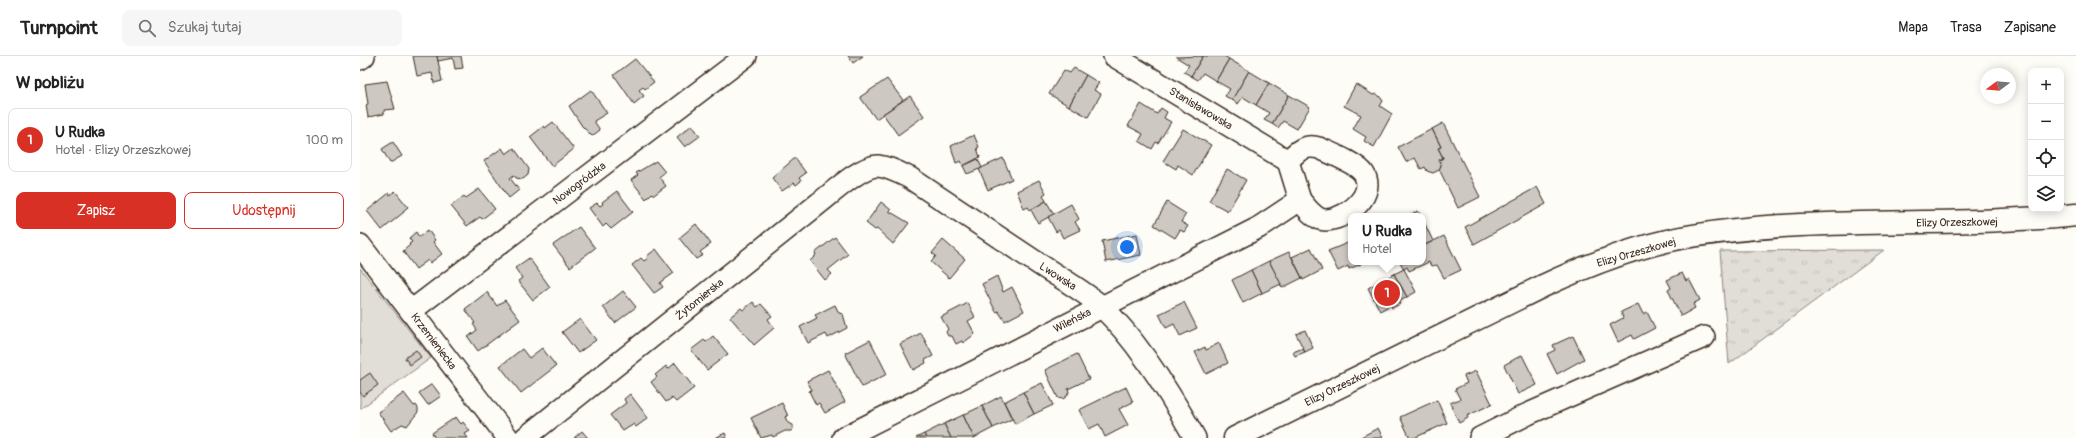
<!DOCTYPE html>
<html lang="pl">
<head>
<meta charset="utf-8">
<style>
	:root { --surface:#fff; --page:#f6f6f6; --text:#222; --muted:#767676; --line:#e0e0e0; --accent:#d93025 }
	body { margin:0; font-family:Pangolin,sans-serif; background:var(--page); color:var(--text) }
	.controls { position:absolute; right:12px; top:12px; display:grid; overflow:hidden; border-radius:8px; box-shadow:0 2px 10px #0003 }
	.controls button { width:36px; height:36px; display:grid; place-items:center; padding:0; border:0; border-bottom:1px solid var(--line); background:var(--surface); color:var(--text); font:20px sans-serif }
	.compass { position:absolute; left:1620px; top:12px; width:36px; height:36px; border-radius:50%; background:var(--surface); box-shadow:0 2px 10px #0003; rotate:254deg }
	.you { position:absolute; left:767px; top:191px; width:14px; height:14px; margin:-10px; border:3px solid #fff; border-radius:50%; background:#1a73e8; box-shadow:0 0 0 6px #1a73e833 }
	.badge { display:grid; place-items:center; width:26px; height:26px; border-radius:50%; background:var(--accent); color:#fff; font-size:13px; font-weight:700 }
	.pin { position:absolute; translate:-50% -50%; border:2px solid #fff; box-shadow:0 1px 4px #0006 }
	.popup { position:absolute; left:988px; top:157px; width:78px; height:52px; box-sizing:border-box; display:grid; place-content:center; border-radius:8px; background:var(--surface); filter:drop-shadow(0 1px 3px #0005); font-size:13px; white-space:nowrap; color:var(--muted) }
	.popup b { font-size:15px; color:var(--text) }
	.popup::after { content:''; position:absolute; left:50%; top:100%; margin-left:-8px; border:8px solid transparent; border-top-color:var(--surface) }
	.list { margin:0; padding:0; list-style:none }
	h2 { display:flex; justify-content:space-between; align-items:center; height:52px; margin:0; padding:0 16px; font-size:17px }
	h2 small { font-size:13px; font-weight:400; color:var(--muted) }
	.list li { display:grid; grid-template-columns:26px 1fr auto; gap:12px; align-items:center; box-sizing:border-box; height:64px; margin:0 8px 8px; padding:0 8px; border:1px solid var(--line); border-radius:8px }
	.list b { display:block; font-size:15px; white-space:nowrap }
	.list p { margin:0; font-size:13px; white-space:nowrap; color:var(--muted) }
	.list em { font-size:13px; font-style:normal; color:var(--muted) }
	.actions { display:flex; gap:8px; padding:12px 16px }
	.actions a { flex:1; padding:9px 0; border:1px solid var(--accent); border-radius:8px; text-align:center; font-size:14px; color:var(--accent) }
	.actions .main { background:var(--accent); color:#fff }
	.icon { flex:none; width:22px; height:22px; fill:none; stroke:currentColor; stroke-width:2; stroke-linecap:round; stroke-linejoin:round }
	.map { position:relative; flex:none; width:1716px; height:382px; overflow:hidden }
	header { display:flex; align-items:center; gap:24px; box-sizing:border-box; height:56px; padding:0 20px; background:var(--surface); border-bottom:1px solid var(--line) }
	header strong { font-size:19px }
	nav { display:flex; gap:22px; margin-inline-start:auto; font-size:14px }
	.search { width:280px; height:36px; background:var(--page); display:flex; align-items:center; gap:10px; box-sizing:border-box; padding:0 14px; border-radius:8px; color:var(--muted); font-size:15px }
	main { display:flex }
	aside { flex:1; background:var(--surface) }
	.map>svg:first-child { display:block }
</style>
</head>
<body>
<header>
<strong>Turnpoint</strong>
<div class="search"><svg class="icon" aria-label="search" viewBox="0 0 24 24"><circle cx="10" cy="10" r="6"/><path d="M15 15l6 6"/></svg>Szukaj tutaj</div>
<nav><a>Mapa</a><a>Trasa</a><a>Zapisane</a></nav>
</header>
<main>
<aside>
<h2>W pobliżu<small></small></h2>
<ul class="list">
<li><span class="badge">1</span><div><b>U Rudka</b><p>Hotel · Elizy Orzeszkowej</p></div><em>100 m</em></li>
</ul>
<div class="actions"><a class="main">Zapisz</a><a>Udostępnij</a></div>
</aside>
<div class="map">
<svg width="1716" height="382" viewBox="0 0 1716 382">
	<defs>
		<pattern id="grass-tufts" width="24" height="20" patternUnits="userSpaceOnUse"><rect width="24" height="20" fill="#e1ded7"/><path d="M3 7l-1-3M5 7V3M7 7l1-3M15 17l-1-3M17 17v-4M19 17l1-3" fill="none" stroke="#c2bfb8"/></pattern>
	</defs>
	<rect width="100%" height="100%" fill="#fdfcf7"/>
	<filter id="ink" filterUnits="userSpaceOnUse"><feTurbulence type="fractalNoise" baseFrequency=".025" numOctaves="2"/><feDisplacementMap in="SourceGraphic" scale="8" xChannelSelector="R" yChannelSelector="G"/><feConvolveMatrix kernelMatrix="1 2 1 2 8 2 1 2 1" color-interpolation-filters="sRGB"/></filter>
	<g filter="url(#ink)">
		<path fill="url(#grass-tufts)" stroke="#8e847a" d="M1524 194 1369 308 1360 195Z"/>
		<path fill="#e1ded7" stroke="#8e847a" d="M0 212 71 302 0 353Z"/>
		<g fill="#cdc8c2" stroke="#3b2a1e">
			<path d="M53 0H77L82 25 74 27 72 17 57 20Z"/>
			<path d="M77 0H101L103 12 95 13 93 2 78 5Z"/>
			<path d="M488 0H503L493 7Z"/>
			<path d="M843 0H864L869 3 856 25 843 17 838 24 831 20Z"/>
			<path d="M843 0 831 20 824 16 829 9 816 1Z"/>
			<path d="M275 3 294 26 285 33 283 31 279 34 284 40 274 48 254 19Z"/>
			<path d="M869 3 889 15 872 44 865 40 870 33 856 25Z"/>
			<path d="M714 12 726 19 709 50 689 38 704 14 710 17Z"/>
			<path d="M889 15 909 27 896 49 883 41 878 48 872 44Z"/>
			<path d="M726 19 739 27 734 34 741 38 728 61 709 50Z"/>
			<path d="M527 23 543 44 516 63 500 41Z"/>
			<path d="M27 25 35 53 24 54V58L8 61 6 49 8 48 5 28Z"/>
			<path d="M909 27 929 39 912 68 904 64 909 57 896 49Z"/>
			<path d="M996 28 1013 39 1017 38 1020 41 1023 45 1020 50 1032 58 1014 91 1004 85 1006 81 993 73 1001 59 984 50Z"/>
			<path d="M231 34 247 57 234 65 240 74 232 80 222 70 209 50Z"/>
			<path d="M929 39 950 51 937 73 923 65 918 72 912 68Z"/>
			<path d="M550 40 564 60 538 79 523 58Z"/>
			<path d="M781 48 797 58 801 52 807 56 804 62 811 66 798 87 796 86 792 93 779 85 783 78 768 70Z"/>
			<path d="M193 66 214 93 192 110 170 81 184 70 185 72Z"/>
			<path d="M1083 67 1120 141 1098 152 1079 113 1081 109 1079 104 1083 102 1078 92 1081 91 1072 73Z"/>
			<path d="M332 69 340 80 325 91 317 81Z"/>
			<path d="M823 73 851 89 833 119 818 109 816 113 803 105Z"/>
			<path d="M1072 73 1081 91 1078 92 1083 102 1079 104 1081 109 1079 114 1073 117 1067 115 1065 111 1061 113 1055 102 1046 106 1038 91Z"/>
			<path d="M614 79 619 91 617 92 620 101 603 110 601 105 596 107 591 90Z"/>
			<path d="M33 86 42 100 30 107 22 93Z"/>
			<path d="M142 92 146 98 154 92 169 113 168 119 163 123 156 122 154 119 150 122 159 134 149 142 124 105Z"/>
			<path d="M435 102 446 117 439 122 441 125 436 129 434 127 422 135 412 122Z"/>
			<path d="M643 102 652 123 628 134 619 113Z"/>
			<path d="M618 103 622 112 607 118 603 110Z"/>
			<path d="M296 105 305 116 299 121 306 130 294 139 292 137 286 143 271 124 278 119 276 117Z"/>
			<path d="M867 113 886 124 868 155 849 145Z"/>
			<path d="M679 124 686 137 683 139 686 145 670 154 668 151 664 153 657 135Z"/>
			<path d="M1177 131 1186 148 1114 188 1105 171Z"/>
			<path d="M119 133 135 153 122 163 120 161 107 170 91 150 104 140 106 142Z"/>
			<path d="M35 135 48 151 43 155 44 156 22 174 7 155 29 137 30 139Z"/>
			<path d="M257 135 273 156 251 173 246 168 243 171 229 152 237 147 240 150 243 148 242 146Z"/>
			<path d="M686 145 694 158 678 167 671 154Z"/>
			<path d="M521 146 531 154 529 155 549 167 533 188 517 173 515 174 506 167Z"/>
			<path d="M807 146 826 158 821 166 828 170 824 176 820 174 815 182 794 169Z"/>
			<path d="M711 148 719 163 715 166 720 174 703 182 699 174 696 176 688 161Z"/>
			<path d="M1058 155 1061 160H1047Z"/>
			<path d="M1063 164 1073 185 1063 190Z"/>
			<path d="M336 168 351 188 340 196 343 199 336 203 319 182Z"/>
			<path d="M219 171 235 192 210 211 193 189Z"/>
			<path d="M68 174 75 184 73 186 82 198 70 207 68 204 56 213 43 195 50 189 49 188 52 186 49 182 56 176 59 181Z"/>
			<path d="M777 178 781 199 746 206 742 185Z"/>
			<path d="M1084 180 1101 214 1084 222 1077 209 1071 210 1069 206 1049 215 1047 211 1044 213 1040 206H1063V190Z"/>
			<path d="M475 181 488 198 468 214 472 218 465 224 450 205 456 199 455 197Z"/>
			<path d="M583 184 605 203 589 222 571 206 576 200 572 197Z"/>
			<path d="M990 186 991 206H1000L1001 208 989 213 988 210 978 215 968 195Z"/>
			<path d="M951 192 962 214 943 224 932 201Z"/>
			<path d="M296 193 314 217 300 227 303 231 294 237 272 209 281 202 284 205 288 202 287 200Z"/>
			<path d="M929 196 942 222 922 232 909 205Z"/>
			<path d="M169 202 190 231 173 244 158 225 162 222 155 212Z"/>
			<path d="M909 205 921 228 902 237 891 214Z"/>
			<path d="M1044 213 1056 236 1047 241 1034 218Z"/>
			<path d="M891 214 902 237 883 247 872 224Z"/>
			<path d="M1322 217 1326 225 1329 223 1340 244 1333 248 1335 252 1321 260 1308 234 1311 232 1307 224Z"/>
			<path d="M1034 218 1047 241 1039 246 1040 248 1032 252 1031 249 1020 255 1008 232Z"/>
			<path d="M637 220 643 236 652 231 664 255 645 265 638 255 636 256 622 228Z"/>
			<path d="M263 235 276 251 255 267 243 251Z"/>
			<path d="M127 236 137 250 145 244 160 264 118 295 108 281 117 274 113 268 115 267 105 253Z"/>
			<path d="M393 246 397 251 401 248 412 260 408 263 414 272 394 289 370 261 381 252 383 254Z"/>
			<path d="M824 246 837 272 820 280 814 268 806 272 799 258Z"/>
			<path d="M608 247 615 261 608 265 615 278 603 287 602 285 596 288 592 280H588L586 276 588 273 581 261Z"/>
			<path d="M1278 248 1283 258 1287 256 1295 272 1274 283 1272 279 1258 286 1250 269 1263 262 1261 256Z"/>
			<path d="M475 249 479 257 483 258 487 272 468 282 466 278 448 287 440 271 457 262 455 259Z"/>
			<path d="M220 263 236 284 218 297 202 276Z"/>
			<path d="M945 274 953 292 945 296 936 278Z"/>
			<path d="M561 277 573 300 565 304 566 307 553 314 540 288Z"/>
			<path d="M353 280 368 298 347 314 331 294 344 284 346 286Z"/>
			<path d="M1213 280 1224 303 1197 318 1187 298 1195 294 1193 289Z"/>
			<path d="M510 284 527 318 502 331 485 297Z"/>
			<path d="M859 287 868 307 846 318 835 296 845 291 846 294Z"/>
			<path d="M182 292 196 310 161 337 140 310 162 293 169 302Z"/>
			<path d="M943 292 945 296 935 300 933 296Z"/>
			<path d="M56 294 61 301 50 309 45 302Z"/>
			<path d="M717 298 729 323 708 333 709 336 707 340 703 343 698 342 685 314Z"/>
			<path d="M1162 299 1177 329 1158 338 1144 309Z"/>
			<path d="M315 307 334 332 316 346 312 342 306 346 291 326 297 321 295 319 306 310 308 313Z"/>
			<path d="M468 314 485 346 465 357 459 347 456 349 449 335 452 334 447 325Z"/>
			<path d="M1116 315 1132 348 1107 360 1108 362 1099 367 1090 347 1100 343 1095 333 1107 327 1104 320Z"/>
			<path d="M10 317 18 329 3 340 0 336V324Z"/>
			<path d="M682 327 693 349 674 358 663 336Z"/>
			<path d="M72 328 81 340 68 349 59 337Z"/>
			<path d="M766 331 773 346 759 353 768 369 745 381 739 368 729 373 719 354Z"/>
			<path d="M663 336 674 358 655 368 644 346Z"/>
			<path d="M44 337 54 350 56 349 58 352V356L47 370 42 368 31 375 18 356Z"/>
			<path d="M270 338 288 362 276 371 274 368 263 375 250 359 266 347 264 343Z"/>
			<path d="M641 340 652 363 633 372 622 350Z"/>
			<path d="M1077 344 1087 367 1054 382H1050L1040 361Z"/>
			<path d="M422 347 428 360 425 361 428 367 433 369V373L431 375H425L413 381 412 379 401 382 391 362Z"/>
			<path d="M622 350 633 372 614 382 603 359Z"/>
			<path d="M603 359 614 382H591L584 368Z"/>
			<path d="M96 361 101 368 103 366 110 375 105 378 108 382H75L72 377Z"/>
			<path d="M584 368 591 382H566L564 378Z"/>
			<path d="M1018 372 1023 382H999Z"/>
			<path d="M222 375 228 382H214Z"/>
			<path d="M365 377 367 382H355Z"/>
			<path d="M564 378 566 382H556Z"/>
		</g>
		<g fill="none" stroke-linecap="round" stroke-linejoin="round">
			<defs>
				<g id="minor">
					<path d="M754 0 928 105"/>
					<path d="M0 3 4 0"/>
					<path d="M928 105 940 144"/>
					<path d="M0 189 148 382"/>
					<path d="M51 255 386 0"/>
					<path d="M165 382 458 148C471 138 502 109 518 110 529 111 540 117 550 122 593 151 636 179 679 208 700 222 723 234 742 251 777 284 811 339 835 382"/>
					<path d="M483 382 898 172 940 144C946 151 951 159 960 163 978 169 1018 142 1004 118 998 108 970 97 959 92 945 88 937 95 928 105"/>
					<path d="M1120 382 1168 358 1344 281"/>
				</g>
				<path id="tertiary" d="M875 382 1183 230C1230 208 1280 188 1332 180 1459 159 1588 172 1716 159"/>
			</defs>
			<use href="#minor" stroke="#3b2a1e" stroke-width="24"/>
			<use href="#tertiary" stroke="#3b2a1e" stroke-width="25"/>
			<use href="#minor" stroke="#fdfcf7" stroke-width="21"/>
			<use href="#tertiary" stroke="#fdfcf7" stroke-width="22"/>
		</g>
	</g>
	<g text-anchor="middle" stroke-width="3" stroke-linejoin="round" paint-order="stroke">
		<g font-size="11" fill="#3b2a1e" stroke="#fdfcf7">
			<text transform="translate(841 52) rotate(31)" y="4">Stanisławowska</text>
			<text transform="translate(219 127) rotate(-37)" y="4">Nowogródzka</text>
			<text transform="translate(1597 166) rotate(-1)" y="4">Elizy Orzeszkowej</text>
			<text transform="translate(1276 196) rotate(-16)" y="4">Elizy Orzeszkowej</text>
			<text transform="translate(698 220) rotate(33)" y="4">Lwowska</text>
			<text transform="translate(339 243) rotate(-39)" y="4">Żytomierska</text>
			<text transform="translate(712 264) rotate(-27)" y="4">Wileńska</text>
			<text transform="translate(74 285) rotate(53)" y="4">Krzemieniecka</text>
			<text transform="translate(982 329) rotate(-26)" y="4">Elizy Orzeszkowej</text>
		</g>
	</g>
</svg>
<div class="controls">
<button>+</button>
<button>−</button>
<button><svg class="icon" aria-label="locate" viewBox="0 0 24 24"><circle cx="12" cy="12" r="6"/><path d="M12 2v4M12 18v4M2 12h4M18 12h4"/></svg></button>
<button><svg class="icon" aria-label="layers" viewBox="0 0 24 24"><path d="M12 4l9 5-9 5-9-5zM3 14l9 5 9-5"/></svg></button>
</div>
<svg class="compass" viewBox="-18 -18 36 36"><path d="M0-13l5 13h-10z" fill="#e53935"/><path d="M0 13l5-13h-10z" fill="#767676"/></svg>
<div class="you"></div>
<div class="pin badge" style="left:1027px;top:237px">1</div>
<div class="popup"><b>U Rudka</b>Hotel</div>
</div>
</main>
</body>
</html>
